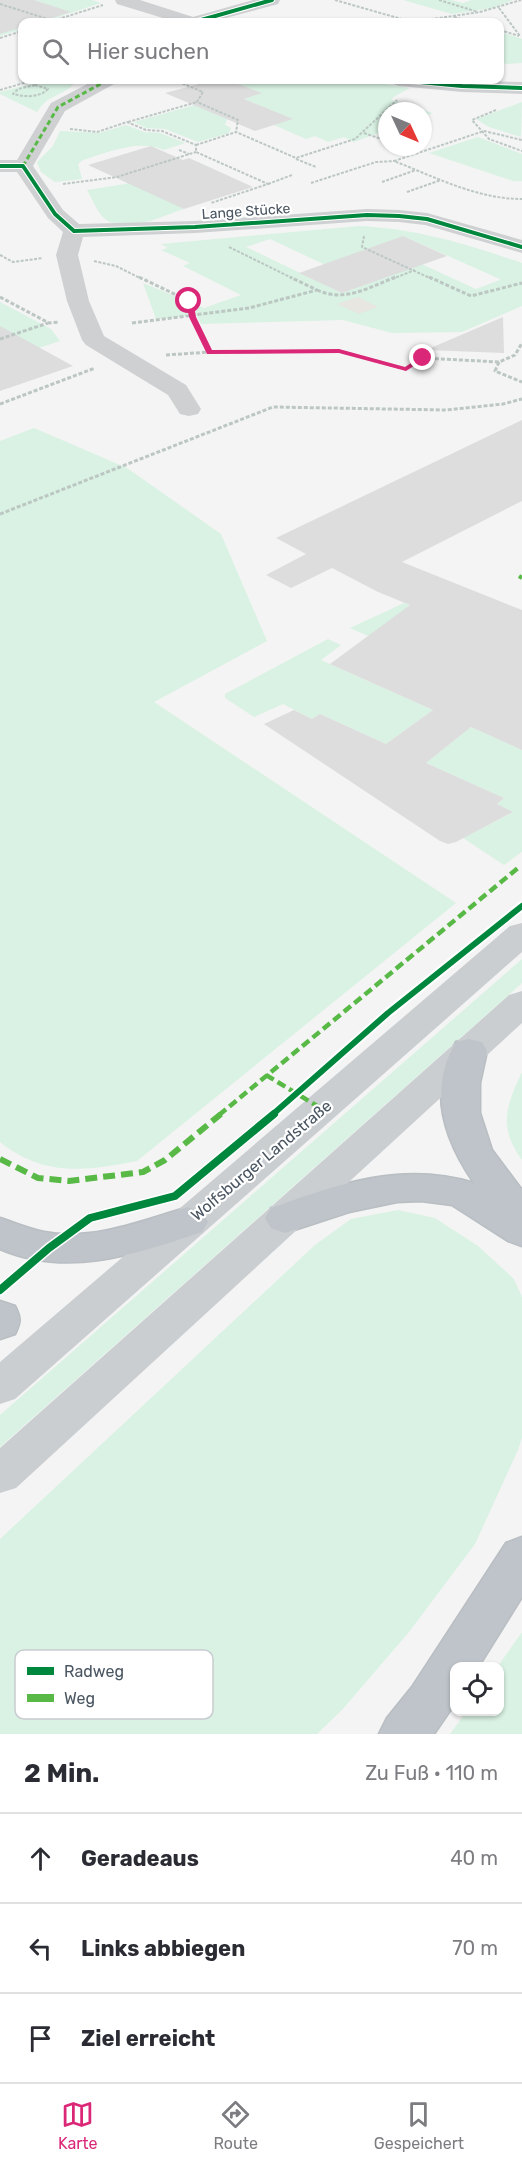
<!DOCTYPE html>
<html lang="de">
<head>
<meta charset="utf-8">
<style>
	:root { --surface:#fff; --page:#f7f7f7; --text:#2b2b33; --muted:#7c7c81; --line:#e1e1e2; --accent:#db2777 }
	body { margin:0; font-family:Rubik,sans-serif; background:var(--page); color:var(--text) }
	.controls { position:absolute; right:18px; bottom:18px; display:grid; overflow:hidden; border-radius:12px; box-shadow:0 2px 4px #0004 }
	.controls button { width:54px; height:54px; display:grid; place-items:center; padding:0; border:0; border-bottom:2px solid var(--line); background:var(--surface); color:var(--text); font:30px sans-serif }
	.compass { position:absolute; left:378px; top:102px; width:54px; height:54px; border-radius:50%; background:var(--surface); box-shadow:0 2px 4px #0004; rotate:134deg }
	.stop { position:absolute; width:18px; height:18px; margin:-14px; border:4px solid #db2777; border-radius:50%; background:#fff }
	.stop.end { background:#db2777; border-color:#fff; box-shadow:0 2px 6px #0008 }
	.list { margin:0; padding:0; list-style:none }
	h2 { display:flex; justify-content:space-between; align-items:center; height:78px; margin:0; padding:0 24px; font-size:26px }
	h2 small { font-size:20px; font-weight:400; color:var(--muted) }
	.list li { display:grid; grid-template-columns:39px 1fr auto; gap:18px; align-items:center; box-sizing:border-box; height:90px; padding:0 24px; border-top:2px solid var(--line) }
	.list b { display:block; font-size:22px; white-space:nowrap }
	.list em { font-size:20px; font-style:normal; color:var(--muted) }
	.icon { flex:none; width:33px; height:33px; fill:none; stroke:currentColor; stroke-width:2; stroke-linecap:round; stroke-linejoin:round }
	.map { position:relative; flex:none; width:522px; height:1734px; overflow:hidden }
	.search { position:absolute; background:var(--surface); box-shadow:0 2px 4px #0004; left:18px; right:18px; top:18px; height:66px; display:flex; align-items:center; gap:15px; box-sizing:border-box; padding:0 21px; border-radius:12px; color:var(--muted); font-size:22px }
	.sheet { height:348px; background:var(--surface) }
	nav { display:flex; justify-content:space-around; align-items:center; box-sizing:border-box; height:84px; border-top:2px solid var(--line); background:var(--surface); font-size:16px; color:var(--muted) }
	nav a { display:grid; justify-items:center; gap:3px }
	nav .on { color:var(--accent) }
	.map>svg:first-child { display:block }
</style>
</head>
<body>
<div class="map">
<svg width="522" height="1734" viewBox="0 0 522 1734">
	<rect width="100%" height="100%" fill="#f4f4f4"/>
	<g fill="#d9f2e3" fill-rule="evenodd">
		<path d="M34 0H92L101 3 43 22H22V29L0 36V34L11 30 0 2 69 12Z"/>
		<path d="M403 0H451L463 3 472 0H513L492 8 452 14Z"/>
		<path d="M500 32 522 39V63L507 64 500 62Z"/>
		<path d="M46 80H77C63 99 50 91 37 112L0 94V92Z"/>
		<path d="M228 80H358L410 88 395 96 391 100 433 113 423 117V111H387V130L354 142 344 137 328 142 315 136 306 139 274 125 292 119 244 99 261 93Z"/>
		<path d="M522 102 521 137 489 127 476 119Z"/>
		<path d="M195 105 227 119 225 125 231 128 229 133 198 142 165 129 146 128 134 122Z"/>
		<path d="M126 125 144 132 160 133 185 143 164 150C138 139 109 152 83 160L78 164 82 179 55 182 41 172 37 162 53 146 60 131 99 133Z"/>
		<path d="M478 137 522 154V181H513L429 153Z"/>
		<path d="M198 162 233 178 165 199 184 209C161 216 125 236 104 218 97 212 92 198 87 190L125 184Z"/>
		<path d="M359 226C419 229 466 244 522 263V306L462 332 392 333 343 320 201 324 196 315 156 319 143 283 204 308 241 295 183 266 190 263 161 250 168 248 161 244ZM403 236 500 279V280L476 289 380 245ZM270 239 366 284H367L342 293 246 247Z"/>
		<path d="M0 302 51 329 60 341 0 361Z"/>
		<path d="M34 428 127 468 221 534 267 641 154 702 456 903 137 1161C85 1171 44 1177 0 1142V441Z"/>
		<path d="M404 603 451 622 407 653 350 628Z"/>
		<path d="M328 639 341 645 321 660 433 710 386 744 320 714 312 719 283 704 254 717 225 698V694Z"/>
		<path d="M471 727 522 750V852L504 865 463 838 512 813 497 804 504 798 426 763Z"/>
		<path d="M522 959V983L0 1447V1415Z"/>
		<path d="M522 1072V1160C498 1127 506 1106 522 1072Z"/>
		<path d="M398 1210 435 1218 478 1246 514 1279 522 1297V1437L518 1450 475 1544 409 1632 342 1710 317 1734H0V1539L315 1245 351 1219Z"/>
		<path d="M522 1632V1734H450L466 1712H500V1666H498Z"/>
	</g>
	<path fill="#e7e6e1" d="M358 297 378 307 359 314 337 304Z"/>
	<g fill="#ddddde">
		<path d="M0 0H34L71 12 38 22H22V27L0 34Z"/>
		<path d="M214 80H228L262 93 244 99 293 119 255 131 165 93Z"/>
		<path d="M151 146 183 160 189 158 253 187 184 209 88 165Z"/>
		<path d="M403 236 447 256 342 293 299 273Z"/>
		<path d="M503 317 504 353 426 350Z"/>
		<path d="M0 326 73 366 0 391Z"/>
		<path d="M522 420V501L402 562 522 610V750L471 727 426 763 504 798 497 804 513 812 456 842 448 844 440 841 264 724 294 710 312 719 320 714 386 744 433 710 330 664 410 605 378 592 332 568 291 588 266 575 306 554 276 538Z"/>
	</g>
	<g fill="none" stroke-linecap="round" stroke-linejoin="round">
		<defs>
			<g id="highway">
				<path d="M469 1039 482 1042 487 1051 480 1083V1113L492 1150 522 1190V1246L508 1241 452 1205 421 1201 397 1202 349 1212 285 1233 271 1228 265 1218 271 1208C338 1184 403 1161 474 1183 445 1141 427 1090 456 1042Z"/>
				<path d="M188 1207 202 1212 208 1222 202 1232C136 1254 68 1278 0 1249V1218C15 1223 29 1229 44 1232 93 1241 142 1221 188 1207Z"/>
				<path d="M0 1301 15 1306C21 1318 21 1322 15 1334L0 1339Z"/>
				<path d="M522 1537V1597L479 1666H454V1705L434 1734H379L387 1718 412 1687 506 1543Z"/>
			</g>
		</defs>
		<use href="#highway" stroke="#b9bec3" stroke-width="3"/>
		<g stroke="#bcc7c4" stroke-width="2" stroke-dasharray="3 1.5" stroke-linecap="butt">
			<path d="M335 0 412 22 480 12 521 0"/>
			<path d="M439 0 478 12"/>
			<path d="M0 4 54 21"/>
			<path d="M499 8 520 36"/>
			<path d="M454 17 473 22"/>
			<path d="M49 22 103 5"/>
			<path d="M500 30 519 36"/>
			<path d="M0 38 22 31"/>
			<path d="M174 80 203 92 197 102 238 120 236 132"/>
			<path d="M35 85 48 89C39 98 25 97 13 94L18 89Z"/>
			<path d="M0 90 34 80"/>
			<path d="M496 110 472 120 489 139 522 151"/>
			<path d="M128 122 197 102"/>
			<path d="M70 129 97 132 127 122 146 130 162 131 196 145V152L268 184 211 203"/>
			<path d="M364 133 387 141"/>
			<path d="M196 145 236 132 296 158 355 139 397 100"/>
			<path d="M403 147 418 153 484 131 522 140"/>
			<path d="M179 150 189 154"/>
			<path d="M418 153 394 161C435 177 477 199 522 199"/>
			<path d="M296 159 316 167"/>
			<path d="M382 182 416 170"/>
			<path d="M311 183 376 162 394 161"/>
			<path d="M63 184 117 177 196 152"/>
			<path d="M268 184 292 175"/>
			<path d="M407 192 441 180"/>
			<path d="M364 236 362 247 432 279"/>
			<path d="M229 247 294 279"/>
			<path d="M0 255 13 262 43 258"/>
			<path d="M94 261 116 266 142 279"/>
			<path d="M392 279 415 270"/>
		</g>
		<g stroke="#bcc7c4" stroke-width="3" stroke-dasharray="4 2" stroke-linecap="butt">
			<path d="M139 277 189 301 193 317 209 352 339 351 406 369 423 358 499 362 515 355 522 343"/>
			<path d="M429 277 471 296 522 283"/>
			<path d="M317 290C345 303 369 287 396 277"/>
			<path d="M0 297 49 323 59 322"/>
			<path d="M132 323 249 308 317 290 290 277"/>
			<path d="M0 339 48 323"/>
			<path d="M166 355 209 352"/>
			<path d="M499 362 495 371 522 382"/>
			<path d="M0 404 95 368"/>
			<path d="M0 514 273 407 446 410 503 404 522 399"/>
		</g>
		<g fill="#ced0d2" fill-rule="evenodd">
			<path d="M115 0H140L193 17 253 0H280L278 4 211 22H176L117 4Z"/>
			<path d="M95 80H117L114 84 65 111 33 166 63 210 79 224 195 221 367 209 399 210 427 213 522 240V253L425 225 399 222 367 221 195 233 83 237 78 255 89 301 104 336 186 385 201 409 198 414 189 416 180 414 168 395 86 345 82 340 67 301 56 255 63 232 48 218 17 172H0V160H17L51 103Z"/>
			<path d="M390 80 522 82V94L462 92 399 86 393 84Z"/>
		</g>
		<g fill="#caced1" fill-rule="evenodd">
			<path d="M522 923V952L15 1399 0 1404V1362L510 926Z"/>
			<path d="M522 991V1023L16 1488 0 1493V1448L509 995Z"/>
		</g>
		<use href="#highway" fill="#bec4c9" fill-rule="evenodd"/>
		<path stroke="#58b947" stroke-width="3" stroke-dasharray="5 3" stroke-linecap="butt" d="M23 166 58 107 108 80"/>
		<path stroke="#58b947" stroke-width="4" stroke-dasharray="7 4" stroke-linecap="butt" d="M519 576 522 578"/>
		<g stroke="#58b947" stroke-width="4.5" stroke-dasharray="9 4.5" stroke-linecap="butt">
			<path d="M266 1075 322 1109"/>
			<path d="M219 1115 518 868"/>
		</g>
		<path stroke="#58b947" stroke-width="6" stroke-dasharray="12 6" stroke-linecap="butt" d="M0 1159 38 1178 69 1181 143 1172 165 1160 221 1114"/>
		<defs>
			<g id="cycleway-far2">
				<path d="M194 22 272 0"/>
				<path d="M399 80 462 86 522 88"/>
				<path d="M0 166H23L55 214 74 231 195 227 367 215 399 216 427 219 522 247"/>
			</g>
			<path id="cycleway-far1" d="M272 1115 388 1013 522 906"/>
			<path id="cycleway" d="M0 1290 49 1248 90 1218 175 1196 274 1114"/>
		</defs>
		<use href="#cycleway-far2" stroke="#fff" stroke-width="6"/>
		<use href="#cycleway-far1" stroke="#fff" stroke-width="10"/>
		<use href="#cycleway" stroke="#fff" stroke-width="11"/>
		<use href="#cycleway-far2" stroke="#00873e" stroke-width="4"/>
		<use href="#cycleway-far1" stroke="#00873e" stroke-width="6"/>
		<use href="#cycleway" stroke="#00873e" stroke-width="8"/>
	</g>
	<path fill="#db2777" d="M189 299 193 301 196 317 212 350 339 349 405 367 420 357 426 358 406 371 339 353 207 354 189 317 186 301Z"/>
	<g text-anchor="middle" stroke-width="4.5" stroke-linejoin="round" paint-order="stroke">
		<g font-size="14" fill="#4a5661" stroke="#fff">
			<text transform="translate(246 211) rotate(-4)" y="5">Lange Stücke</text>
		</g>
		<g font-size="16" fill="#4a5661" stroke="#fff">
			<text transform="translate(261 1160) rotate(-40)" y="6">Wolfsburger Landstraße</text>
		</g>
	</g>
	<rect x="15" y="1650" width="198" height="69" rx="9" fill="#fff" stroke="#c9ccd0" stroke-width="1.5"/>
	<rect x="27" y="1667" width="27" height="8" fill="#00873e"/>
	<rect x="27" y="1694" width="27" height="8" fill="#58b947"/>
	<g font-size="16" fill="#4a5661">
		<text x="64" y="1677">Radweg</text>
		<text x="64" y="1704">Weg</text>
	</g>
</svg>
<div class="controls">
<button><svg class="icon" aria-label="locate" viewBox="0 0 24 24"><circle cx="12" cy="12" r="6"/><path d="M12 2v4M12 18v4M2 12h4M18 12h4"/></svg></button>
</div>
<svg class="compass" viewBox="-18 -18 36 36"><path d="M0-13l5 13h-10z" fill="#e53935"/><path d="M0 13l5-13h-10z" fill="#7c7c81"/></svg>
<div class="stop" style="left:189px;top:301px"></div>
<div class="stop end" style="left:423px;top:358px"></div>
<div class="search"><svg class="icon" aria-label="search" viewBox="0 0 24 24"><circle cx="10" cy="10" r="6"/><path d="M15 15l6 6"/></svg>Hier suchen</div>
</div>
<section class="sheet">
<h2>2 Min.<small>Zu Fuß · 110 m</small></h2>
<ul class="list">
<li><svg class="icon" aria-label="ahead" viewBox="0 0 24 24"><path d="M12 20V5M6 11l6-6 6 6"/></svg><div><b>Geradeaus</b></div><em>40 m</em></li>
<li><svg class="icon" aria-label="left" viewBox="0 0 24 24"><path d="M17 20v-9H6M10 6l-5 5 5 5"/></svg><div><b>Links abbiegen</b></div><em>70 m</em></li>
<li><svg class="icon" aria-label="arrive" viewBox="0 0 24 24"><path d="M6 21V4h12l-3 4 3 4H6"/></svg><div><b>Ziel erreicht</b></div></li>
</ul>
</section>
<nav>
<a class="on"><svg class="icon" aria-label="map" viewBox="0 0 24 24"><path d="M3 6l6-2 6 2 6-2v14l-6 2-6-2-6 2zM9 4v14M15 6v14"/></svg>Karte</a>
<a><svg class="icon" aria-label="directions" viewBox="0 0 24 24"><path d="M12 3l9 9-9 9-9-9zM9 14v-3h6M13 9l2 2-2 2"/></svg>Route</a>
<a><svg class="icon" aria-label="saved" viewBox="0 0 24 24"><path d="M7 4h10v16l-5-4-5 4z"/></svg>Gespeichert</a>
</nav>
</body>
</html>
